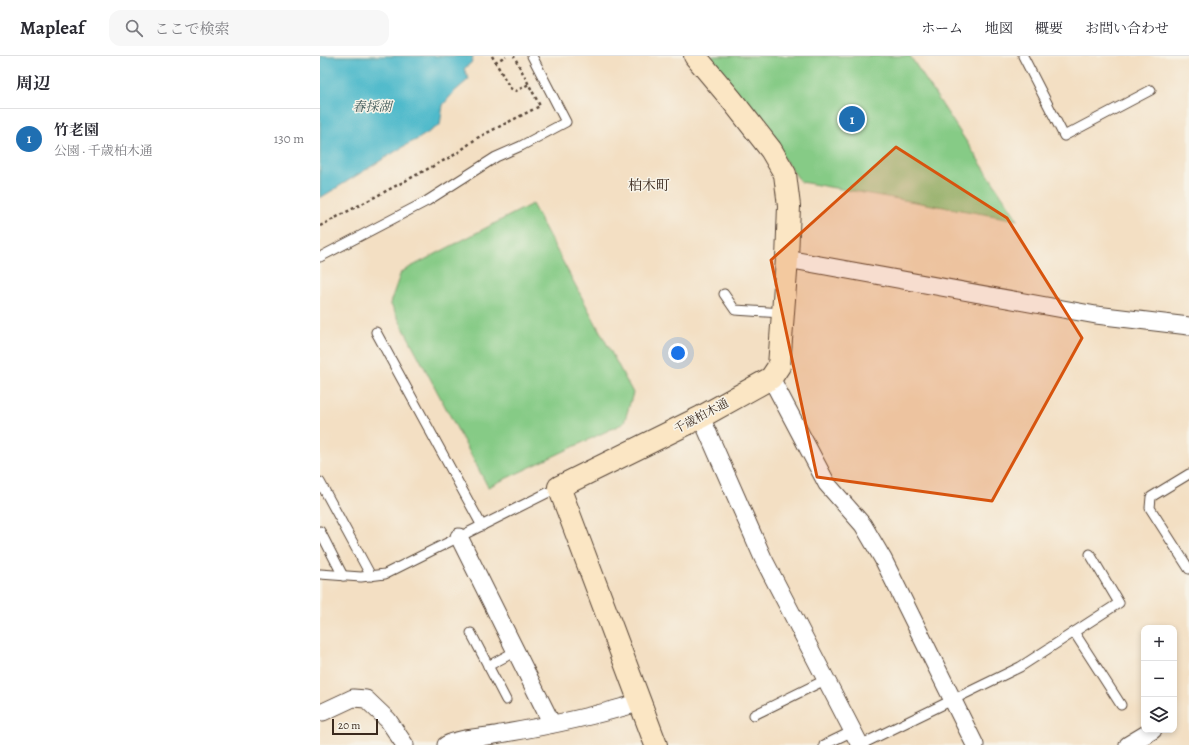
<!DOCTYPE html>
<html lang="ja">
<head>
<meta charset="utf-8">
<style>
	:root { --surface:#fff; --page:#f7f7f7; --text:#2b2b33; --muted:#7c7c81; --line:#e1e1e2; --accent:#1f6fb2 }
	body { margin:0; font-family:Alegreya,"Noto Serif JP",serif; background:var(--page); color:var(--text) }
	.controls { position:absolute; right:12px; bottom:12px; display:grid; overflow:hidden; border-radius:8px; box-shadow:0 2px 6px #0003 }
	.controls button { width:36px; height:36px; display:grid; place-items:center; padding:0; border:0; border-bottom:1px solid var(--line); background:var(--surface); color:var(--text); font:20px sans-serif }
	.scale { position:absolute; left:12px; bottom:10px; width:46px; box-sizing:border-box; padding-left:4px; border:2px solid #3b2a1e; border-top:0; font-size:11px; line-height:14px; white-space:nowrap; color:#3b2a1e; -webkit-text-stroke:3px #f7f3e8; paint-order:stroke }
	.you { position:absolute; left:358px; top:297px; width:14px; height:14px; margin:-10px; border:3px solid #fff; border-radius:50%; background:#1a73e8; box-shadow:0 0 0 6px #1a73e833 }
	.badge { display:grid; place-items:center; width:26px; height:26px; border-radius:50%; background:var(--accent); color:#fff; font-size:13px; font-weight:700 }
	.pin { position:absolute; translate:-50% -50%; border:2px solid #fff; box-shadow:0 1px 4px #0006 }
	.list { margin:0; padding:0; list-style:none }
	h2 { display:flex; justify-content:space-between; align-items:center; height:52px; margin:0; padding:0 16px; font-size:17px }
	h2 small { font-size:13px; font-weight:400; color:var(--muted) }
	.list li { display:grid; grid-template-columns:26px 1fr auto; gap:12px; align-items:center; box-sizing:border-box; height:60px; padding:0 16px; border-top:1px solid var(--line) }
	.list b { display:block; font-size:15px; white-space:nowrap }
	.list p { margin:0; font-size:13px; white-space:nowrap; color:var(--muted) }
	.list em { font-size:13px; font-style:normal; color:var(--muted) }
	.icon { flex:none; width:22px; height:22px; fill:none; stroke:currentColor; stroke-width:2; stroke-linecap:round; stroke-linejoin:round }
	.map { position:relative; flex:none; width:869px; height:689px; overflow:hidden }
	header { display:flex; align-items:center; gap:24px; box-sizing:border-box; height:56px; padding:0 20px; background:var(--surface); border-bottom:1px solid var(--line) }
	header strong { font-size:19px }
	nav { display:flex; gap:22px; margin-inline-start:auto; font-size:14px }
	.search { width:280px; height:36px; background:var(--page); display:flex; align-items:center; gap:10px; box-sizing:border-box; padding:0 14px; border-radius:12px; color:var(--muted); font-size:15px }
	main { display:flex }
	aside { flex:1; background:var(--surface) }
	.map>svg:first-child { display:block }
</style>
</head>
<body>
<header>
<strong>Mapleaf</strong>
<div class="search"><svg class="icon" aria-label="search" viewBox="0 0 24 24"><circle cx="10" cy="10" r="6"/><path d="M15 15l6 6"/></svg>ここで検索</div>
<nav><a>ホーム</a><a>地図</a><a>概要</a><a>お問い合わせ</a></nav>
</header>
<main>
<aside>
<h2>周辺<small></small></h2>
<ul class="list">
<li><span class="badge">1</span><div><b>竹老園</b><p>公園 · 千歳柏木通</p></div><em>130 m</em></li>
</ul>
</aside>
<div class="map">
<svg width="869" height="689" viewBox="0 0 869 689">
	<rect width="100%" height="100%" fill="#f7f3e8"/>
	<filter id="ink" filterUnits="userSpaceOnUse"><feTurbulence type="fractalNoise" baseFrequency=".025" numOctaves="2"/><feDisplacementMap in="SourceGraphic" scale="8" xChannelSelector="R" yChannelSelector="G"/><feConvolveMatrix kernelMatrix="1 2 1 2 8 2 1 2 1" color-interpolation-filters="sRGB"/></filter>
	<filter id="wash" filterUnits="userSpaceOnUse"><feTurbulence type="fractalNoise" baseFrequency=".012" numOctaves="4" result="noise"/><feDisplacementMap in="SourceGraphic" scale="16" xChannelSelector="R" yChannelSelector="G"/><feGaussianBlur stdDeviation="0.9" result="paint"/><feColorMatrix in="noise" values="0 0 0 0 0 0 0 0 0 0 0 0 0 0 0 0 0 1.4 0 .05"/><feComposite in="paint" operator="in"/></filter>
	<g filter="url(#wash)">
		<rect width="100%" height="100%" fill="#f3dfc3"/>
		<g fill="#86cb86" stroke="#607a52">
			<path d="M387 0H590L698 164 481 126Z"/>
			<path d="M212 148 313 337 304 367 168 431 70 247 81 216Z"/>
		</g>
		<path fill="#4fbacb" stroke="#457274" d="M0 0H153L152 6 144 13 149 23 134 36 123 49 120 69 98 83 86 89 0 142Z"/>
	</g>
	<g filter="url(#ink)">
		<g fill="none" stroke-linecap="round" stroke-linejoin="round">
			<defs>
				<g id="lane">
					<path d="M703 0 744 80 831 34"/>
					<path d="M0 201 107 145 176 101 201 90 246 66 212 0"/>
					<path d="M404 238 415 254 463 257"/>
					<path d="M56 276 162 470"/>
					<path d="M869 418 831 441 830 452 869 513"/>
					<path d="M0 426 51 520"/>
					<path d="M0 475 23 520"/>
					<path d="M0 518 41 521 65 518 239 431"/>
					<path d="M754 576 801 649"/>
					<path d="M151 577 186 644"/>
					<path d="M168 610 196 595"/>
					<path d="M434 659 507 623"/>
					<path d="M504 689 533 675"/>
					<path d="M540 689 700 611 799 547 770 498"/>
				</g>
				<g id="street">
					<path d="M467 203 776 259 869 270"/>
					<path d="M451 322 507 428 543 469 563 503 655 689"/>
					<path d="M381 361 443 502 540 689"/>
					<path d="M139 481 232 668"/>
					<path d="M3 656 33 642 46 643 68 664 85 689"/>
					<path d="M126 689C142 681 162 682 180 678 228 670 275 660 321 646"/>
					<path d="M808 689 833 674"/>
				</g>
				<path id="secondary" d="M336 689 239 431 381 361 451 322 459 310 467 203 469 150 465 118 451 94 411 43 375 0"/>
			</defs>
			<use href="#lane" stroke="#574537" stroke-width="11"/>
			<use href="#street" stroke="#574537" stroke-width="19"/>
			<use href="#secondary" stroke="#574537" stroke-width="24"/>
			<g stroke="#574537" stroke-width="2.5" stroke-dasharray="3 3" stroke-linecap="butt">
				<path d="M172 0 190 32 196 35 209 28"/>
				<path d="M175 6 186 0"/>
				<path d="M0 170 136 98 157 82 220 50 194 0"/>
			</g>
			<use href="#lane" stroke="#fff" stroke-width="9"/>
			<use href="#street" stroke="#fff" stroke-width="17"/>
			<use href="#secondary" stroke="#fbe6c4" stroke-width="22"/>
		</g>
	</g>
	<path fill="#d7540e" fill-opacity="0.2" stroke="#d7540e" stroke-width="3" stroke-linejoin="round" d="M576 91 687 162 762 282 672 445 497 421 451 204Z"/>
	<g text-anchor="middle" stroke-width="3" stroke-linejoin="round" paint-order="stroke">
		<g font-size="12" fill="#3b2a1e" stroke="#f7f3e8">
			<text transform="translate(381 360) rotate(-28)" y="4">千歳柏木通</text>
		</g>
		<g font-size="13" font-style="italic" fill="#425c5b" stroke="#f7f3e8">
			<text x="52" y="55">春採湖</text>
		</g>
		<g font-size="14" fill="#3b2a1e" stroke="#f7f3e8">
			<text x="329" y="134">柏木町</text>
		</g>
	</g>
</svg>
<div class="controls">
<button>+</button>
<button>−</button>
<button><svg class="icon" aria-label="layers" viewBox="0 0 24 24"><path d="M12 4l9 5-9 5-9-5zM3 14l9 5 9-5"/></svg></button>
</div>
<div class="scale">20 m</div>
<div class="you"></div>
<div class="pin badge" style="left:532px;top:63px">1</div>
</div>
</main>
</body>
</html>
